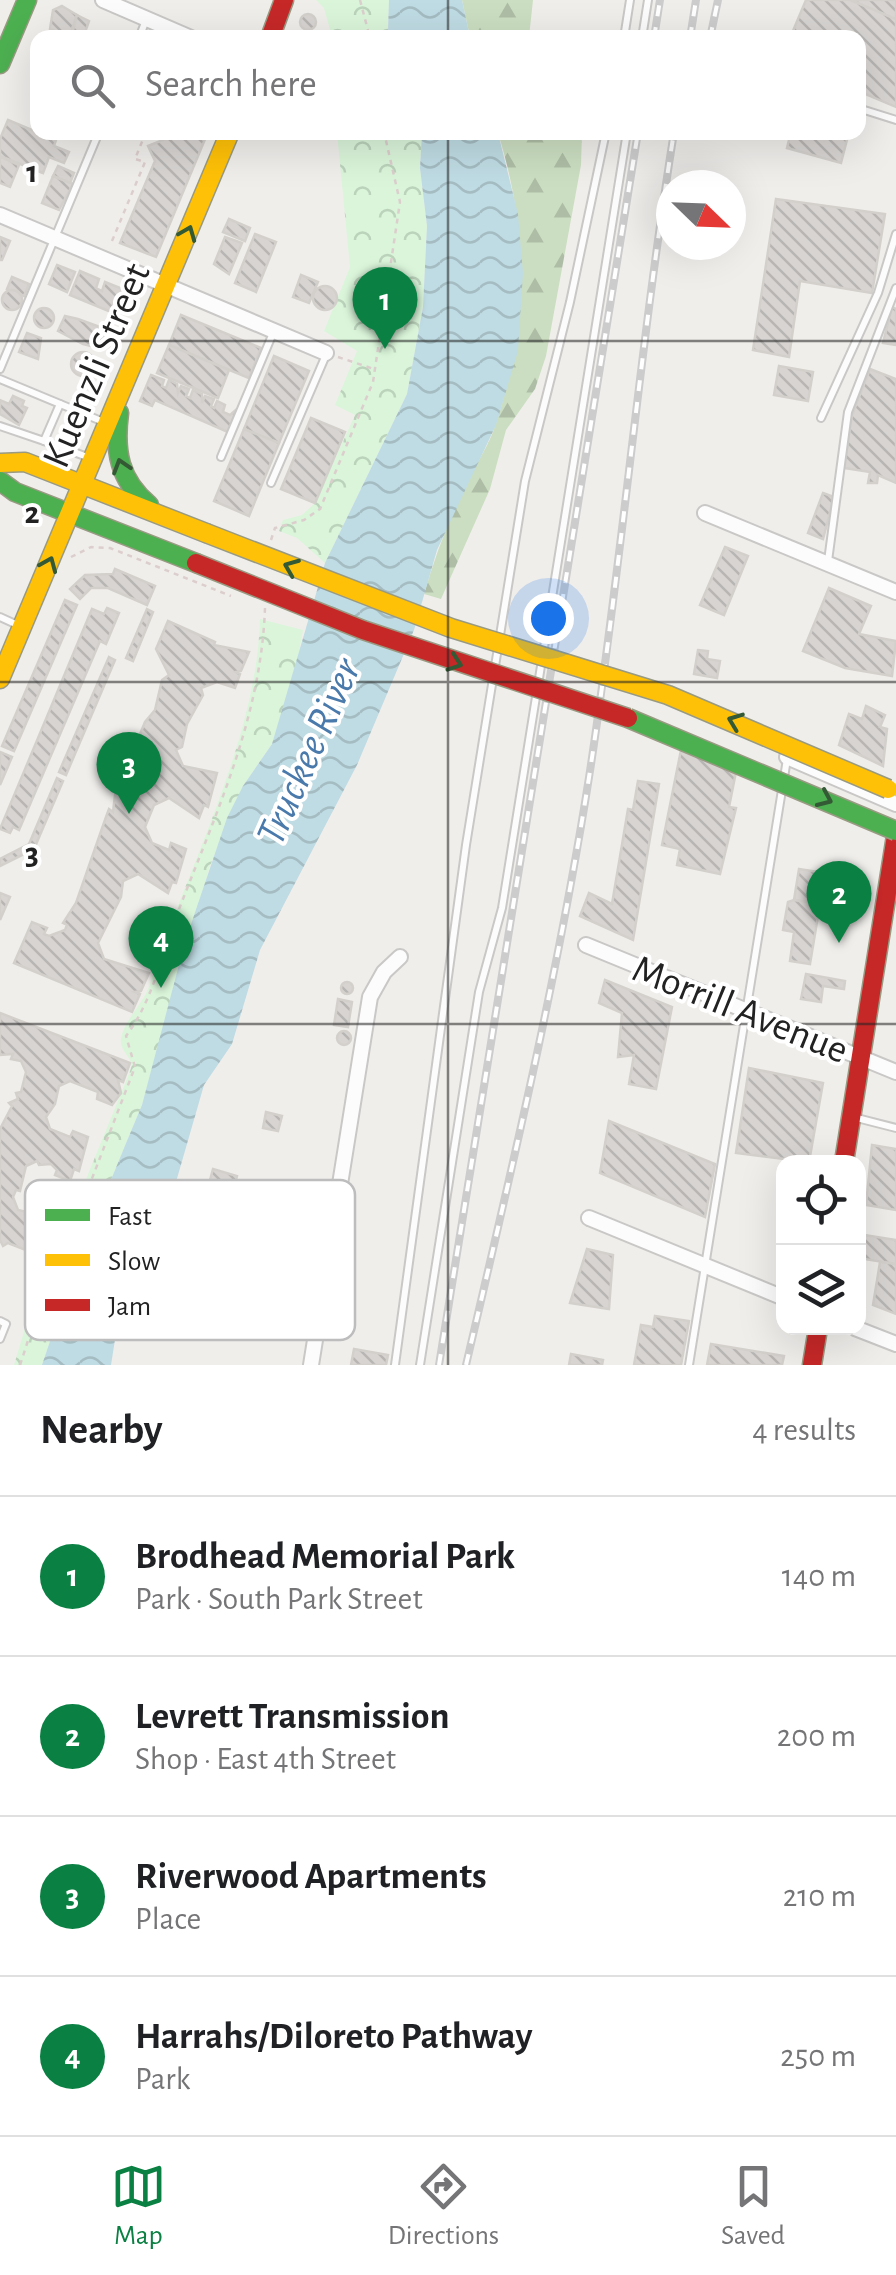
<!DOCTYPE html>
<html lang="en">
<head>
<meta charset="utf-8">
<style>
	:root { --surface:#fff; --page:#f6f6f6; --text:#202124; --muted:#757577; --line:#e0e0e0; --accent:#0b8043 }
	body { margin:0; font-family:"Alegreya Sans",sans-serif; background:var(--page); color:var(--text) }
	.controls { position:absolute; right:30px; bottom:30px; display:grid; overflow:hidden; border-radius:20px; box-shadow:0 10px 40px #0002 }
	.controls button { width:90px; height:90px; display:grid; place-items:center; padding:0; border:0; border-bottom:2px solid var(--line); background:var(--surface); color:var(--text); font:50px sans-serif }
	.compass { position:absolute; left:656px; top:170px; width:90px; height:90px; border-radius:50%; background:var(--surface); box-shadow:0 10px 40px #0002; rotate:113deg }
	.you { position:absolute; left:548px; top:618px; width:35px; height:35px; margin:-25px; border:8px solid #fff; border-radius:50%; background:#1a73e8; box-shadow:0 0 0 15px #1a73e833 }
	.badge { display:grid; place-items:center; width:65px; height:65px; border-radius:50%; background:var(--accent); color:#fff; font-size:32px; font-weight:700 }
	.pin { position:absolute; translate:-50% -82px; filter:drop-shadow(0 2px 5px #0008) }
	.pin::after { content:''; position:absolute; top:52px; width:35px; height:30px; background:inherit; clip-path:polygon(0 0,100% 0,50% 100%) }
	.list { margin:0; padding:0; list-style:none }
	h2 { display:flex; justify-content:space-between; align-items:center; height:130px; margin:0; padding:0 40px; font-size:42px }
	h2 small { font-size:32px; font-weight:400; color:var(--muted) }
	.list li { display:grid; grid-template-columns:65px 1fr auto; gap:30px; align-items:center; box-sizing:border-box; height:160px; padding:0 40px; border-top:2px solid var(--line) }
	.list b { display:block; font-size:38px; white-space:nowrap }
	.list p { margin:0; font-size:32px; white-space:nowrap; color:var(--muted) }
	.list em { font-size:32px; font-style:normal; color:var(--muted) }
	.icon { flex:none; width:55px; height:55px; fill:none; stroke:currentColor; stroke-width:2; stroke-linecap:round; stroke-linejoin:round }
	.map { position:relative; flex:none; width:896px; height:1365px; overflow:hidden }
	.search { position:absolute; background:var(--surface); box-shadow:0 10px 40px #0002; left:30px; right:30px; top:30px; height:110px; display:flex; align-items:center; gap:25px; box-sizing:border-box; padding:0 35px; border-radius:20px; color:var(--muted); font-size:38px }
	.sheet { height:770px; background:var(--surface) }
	nav { display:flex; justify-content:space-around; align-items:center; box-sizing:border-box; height:140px; border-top:2px solid var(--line); background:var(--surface); font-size:28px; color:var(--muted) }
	nav a { display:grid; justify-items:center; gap:5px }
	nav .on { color:var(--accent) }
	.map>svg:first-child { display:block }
</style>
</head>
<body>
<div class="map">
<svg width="896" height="1365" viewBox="0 0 896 1365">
	<defs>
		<pattern id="forest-firs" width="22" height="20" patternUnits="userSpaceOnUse" patternTransform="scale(2.5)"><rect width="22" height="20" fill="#cbdec1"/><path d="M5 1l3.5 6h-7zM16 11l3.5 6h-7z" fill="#aebea6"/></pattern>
		<pattern id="park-crowns" width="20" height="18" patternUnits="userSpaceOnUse" patternTransform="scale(2.5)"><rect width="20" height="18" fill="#daf5da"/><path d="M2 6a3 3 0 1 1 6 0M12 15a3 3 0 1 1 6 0" fill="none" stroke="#bbd2bb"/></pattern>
		<pattern id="water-waves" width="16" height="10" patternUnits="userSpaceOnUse" patternTransform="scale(2.5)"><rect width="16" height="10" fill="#bfdbe3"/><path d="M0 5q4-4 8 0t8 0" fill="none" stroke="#a4bcc2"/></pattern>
		<pattern id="building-back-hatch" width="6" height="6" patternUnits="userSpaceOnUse" patternTransform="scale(2.5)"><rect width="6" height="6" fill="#d7d4d2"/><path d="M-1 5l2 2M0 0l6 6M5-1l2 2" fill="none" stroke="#b8b6b4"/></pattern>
	</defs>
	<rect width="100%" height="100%" fill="#f0eeeb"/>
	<g fill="url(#forest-firs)">
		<path d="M462 0H533L529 37H470Z"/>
		<path d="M498 133H582L581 165 546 356 535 389 506 430 490 489 441 599 424 594C435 557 448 521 465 487 473 469 486 450 493 432 528 332 530 235 498 133Z"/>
	</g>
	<g fill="url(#park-crowns)">
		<path d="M316 0H389L388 31 394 37H332L324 8Z"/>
		<path d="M337 133H422L420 168 427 226 423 307 407 394 325 563 297 538 279 531 283 520 302 515 315 503 355 415 335 405 357 351 324 331 350 267Z"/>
		<path d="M260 619 303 630 295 674 272 744 243 786 210 866 142 1105C107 1188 71 1278 42 1365H14L37 1288 59 1245 129 1074 132 1065C129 1055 119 1049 121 1038 125 1019 144 1003 150 984 186 870 257 740 260 619Z"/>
	</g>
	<g fill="url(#water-waves)">
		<path d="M389 0H462L470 37H394L388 31Z"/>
		<path d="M422 133H498L518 214 523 273 518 351 496 425 437 550 414 630 357 765 260 950 232 1044 204 1085 163 1227 147 1265 132 1284 117 1327 111 1365H42C71 1278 107 1188 142 1105L185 942 227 818 243 786 272 744 325 563 407 394 423 307 427 226 420 168Z"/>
	</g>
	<g fill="url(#building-back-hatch)" stroke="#d3d0cc" stroke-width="2.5">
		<path d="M806 0H851L896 19V107L858 91V38H790Z"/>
		<path d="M851 0H896V19Z"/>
		<path d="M62 6 77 15 69 37 50 29 53 10Z"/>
		<circle cx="308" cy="22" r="8"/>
		<path d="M77 15 89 21 83 38H71Z"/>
		<path d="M8 120 56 140 54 146 69 152 64 163 49 157 43 173 0 156V139Z"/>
		<path d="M167 132H208L156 257 120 243 155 161 148 146 163 140Z"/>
		<path d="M791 132H849L841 163 787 148Z"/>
		<path d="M0 157 19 165 10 187 0 183Z"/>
		<path d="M58 166 74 173 70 183 53 176Z"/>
		<path d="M53 176 73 184 59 210 42 203Z"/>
		<path d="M776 199 885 214 872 293 800 281 789 357 753 350Z"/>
		<path d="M229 219 250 228 245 241 223 232Z"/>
		<path d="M255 234 276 242 256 292 235 283Z"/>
		<path d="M0 237 10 241 2 260H0Z"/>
		<path d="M225 237 242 243 229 274 214 264Z"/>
		<path d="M57 265 75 272 67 292 49 284Z"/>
		<path d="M80 271 99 279 96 288 102 291 105 282 125 290 116 314 70 295Z"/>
		<path d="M301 275 318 282 309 303 293 297Z"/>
		<path d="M12 277 29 284 24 296 7 289Z"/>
		<circle cx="325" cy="298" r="12"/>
		<circle cx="12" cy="300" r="10"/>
		<path d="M892 307 896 309V345L883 343Z"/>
		<circle cx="44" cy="318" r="10"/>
		<path d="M181 315 261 348 249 378 169 345Z"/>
		<path d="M65 316 78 319 108 330 103 339 95 336 91 346 83 344 58 331Z"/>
		<path d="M27 333 41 338 38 359 19 352Z"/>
		<path d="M169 345 229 370 218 398 157 373Z"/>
		<circle cx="83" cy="364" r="12"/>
		<path d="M274 356 309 371 279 443 244 429Z"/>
		<path d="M779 366 813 372 808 401 774 395Z"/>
		<path d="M870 369 896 379V483L878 475 877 483H868L870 472 844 468 852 415Z"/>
		<path d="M151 375 164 380 162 386 166 388 169 380 177 384 178 393 181 386 189 389 186 396 190 398 193 390 202 394V403L205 396 214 399 211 406 214 408 217 401 225 405 223 412 230 415 237 409 228 432 155 400 152 406 140 401Z"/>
		<path d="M13 396 24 401 22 406 27 408 19 425 0 414V400L9 404Z"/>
		<path d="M311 418 345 432 315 503 281 489Z"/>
		<path d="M244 429 279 443 249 516 214 501Z"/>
		<path d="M823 493 834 497 823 539 808 533Z"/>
		<path d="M725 547 748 556 724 615 700 605Z"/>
		<path d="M115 569 155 586 147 605 108 588H91L80 599 70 589 85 575 113 574Z"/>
		<path d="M829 588 871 606 859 634 896 641 892 676 845 668 803 651Z"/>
		<path d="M65 600 77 605 14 751 2 746Z"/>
		<path d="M107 608 119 613 106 644 100 641 19 830 13 827 10 833 0 829 92 609 104 614Z"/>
		<path d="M147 609 153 612 133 661 126 658Z"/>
		<path d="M168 621 215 642 214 645 249 652 241 671 236 672 240 674 235 688 217 682 201 688 203 695 187 724 182 747 176 750 183 766 217 773 208 807 204 805 199 818 169 798 154 805 145 827 152 843 169 850 171 843 186 849 176 883 172 882 168 893 138 874 123 881 121 897 98 943 104 959 149 973 141 991 135 992 140 994 132 1012 14 963 32 922 47 928 44 934 49 936 65 930 67 925 63 923 76 903 106 817 109 809 113 812 115 795 145 722 155 710 162 680 169 675 156 649Z"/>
		<path d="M698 650 708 651 707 659 720 661 717 678 694 674Z"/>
		<path d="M109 657 115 660 66 775 59 772Z"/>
		<path d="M866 706 885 715 880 727 887 729 883 766 839 745 849 714 862 719Z"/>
		<path d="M681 750 738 762 729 807 736 808 720 874 677 865 680 849 662 845Z"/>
		<path d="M0 752 12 757 0 785Z"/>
		<path d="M57 778 63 781 34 849 0 866V859L29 844Z"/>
		<path d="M638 781 659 784 633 940 580 916 589 893 612 904 628 809 633 810Z"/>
		<path d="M799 869 825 873 820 904 794 900Z"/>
		<path d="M0 893 10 897 0 920Z"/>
		<path d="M794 900 820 904 810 964 790 961 794 932 783 930 788 902Z"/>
		<path d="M806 974 845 981 844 989 823 986 821 1002 801 999Z"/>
		<path d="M605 980 672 1007 656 1089 629 1084 634 1055 618 1057 622 1013 599 1003Z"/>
		<circle cx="347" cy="988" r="6"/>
		<path d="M338 999 352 1002 348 1027 334 1025Z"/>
		<path d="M0 1013 130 1063 123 1082 118 1080 121 1093 112 1105 97 1099 98 1092 70 1081 59 1086 55 1104 46 1117 50 1129 70 1137 73 1131 88 1137 79 1171 74 1169 70 1181 55 1175 57 1170 51 1164 39 1165 37 1161 26 1166 20 1191 16 1190 13 1197 18 1210 65 1221 63 1236 51 1244 56 1246 49 1264V1259L8 1243 3 1246 0 1240V1129L12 1106 9 1103 18 1099 16 1093 21 1092 26 1072 21 1061 11 1059 13 1054 0 1055Z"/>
		<circle cx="344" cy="1038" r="7"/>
		<path d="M749 1068 823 1083 809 1162 736 1153Z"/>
		<path d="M266 1112 282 1116 278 1131 263 1128Z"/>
		<path d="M609 1121 715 1164 705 1217 600 1173Z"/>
		<path d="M872 1145 896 1149V1210L866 1205Z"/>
		<path d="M213 1169 237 1176 209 1278 185 1272Z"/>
		<path d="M858 1234 896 1240V1264L858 1258Z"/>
		<path d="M587 1249 613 1255 609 1309 570 1303Z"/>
		<path d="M880 1262 896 1264V1314L873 1305Z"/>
		<path d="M655 1316 689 1321 681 1365H634L641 1325 653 1327Z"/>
		<path d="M711 1344 784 1356 782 1365H707Z"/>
		<path d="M354 1349 388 1355 386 1365H351Z"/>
		<path d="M571 1354 603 1360 602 1365H569Z"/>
	</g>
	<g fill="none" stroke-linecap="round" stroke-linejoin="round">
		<defs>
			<g id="lane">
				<path d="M139 38 146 20"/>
				<path d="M624 38 630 0"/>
				<path d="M642 38 648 0"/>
				<path d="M858 108 896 120"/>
				<path d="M0 369 99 132"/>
				<path d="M0 379 106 423"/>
				<path d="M821 418 878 293 896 234"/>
				<path d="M0 426 44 441 60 404"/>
				<path d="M44 441 90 458"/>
				<path d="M221 457 273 333"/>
				<path d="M271 483 326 355"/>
				<path d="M828 561 848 412 896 288"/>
				<path d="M0 617 22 627"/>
				<path d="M853 1117 896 1128"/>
				<path d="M0 1321 6 1324 0 1339"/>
				<path d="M395 1365 466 845 525 481 570 302 606 132"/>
				<path d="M420 1365 479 992 502 908 627 132"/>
				<path d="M689 1365 787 759"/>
			</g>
			<g id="street">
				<path d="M103 0 191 38"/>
				<path d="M0 215 326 353"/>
				<path d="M705 513 896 592"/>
				<path d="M787 757 896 804"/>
				<path d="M586 945 896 1072"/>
				<path d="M589 1218 784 1298"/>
				<path d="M855 1328 896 1344"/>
				<path d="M311 1365 370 997 384 972 400 957"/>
			</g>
			<g id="fast">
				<path d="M0 64 27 0"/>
				<path d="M119 413C114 451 119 480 149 505"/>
				<path d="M0 481 15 492 196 563"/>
			</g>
			<g id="slow">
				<path d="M0 463 25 462 206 533"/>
				<path d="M0 679 230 132"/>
			</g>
			<g id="jam">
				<path d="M270 38 284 0"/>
				<path d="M844 1162 896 836"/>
				<path d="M812 1365 818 1328"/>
			</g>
		</defs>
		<use href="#lane" stroke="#c9c8c7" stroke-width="10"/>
		<use href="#street" stroke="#c9c8c7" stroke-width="18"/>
		<use href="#fast" stroke="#999a82" stroke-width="21"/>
		<use href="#slow" stroke="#999a82" stroke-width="21"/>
		<use href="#jam" stroke="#999a82" stroke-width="21"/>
		<g stroke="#dccecd" stroke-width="2.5" stroke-dasharray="5 5" stroke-linecap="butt">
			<path d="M360 0 370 38"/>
			<path d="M112 241 145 162 135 159 146 132"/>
			<path d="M338 357 374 369"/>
			<path d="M271 540 275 528 304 520 320 509 373 382 400 202 384 132"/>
			<path d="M71 557 91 547 110 548 231 596"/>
			<path d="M20 1365C32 1330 40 1295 59 1264L135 1067 126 1036C153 1000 160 959 176 917 215 815 261 719 265 608"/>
		</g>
		<use href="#lane" stroke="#fdfcfc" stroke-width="6"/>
		<use href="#street" stroke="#fdfcfc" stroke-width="14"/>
		<use href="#fast" stroke="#4caf50" stroke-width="18"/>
		<use href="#slow" stroke="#ffc107" stroke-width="18"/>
		<use href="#jam" stroke="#c62828" stroke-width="18"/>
		<defs>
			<g id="rail">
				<path d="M654 38 660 0"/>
				<path d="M690 38 696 0"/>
				<path d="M710 38 718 0"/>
				<path d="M439 1365 638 132"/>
				<path d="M466 1365C512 1168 559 971 590 771 622 559 640 345 674 132"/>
			</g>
		</defs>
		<use href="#rail" stroke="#ccc" stroke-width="8"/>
		<use href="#rail" stroke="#fff" stroke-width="4" stroke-dasharray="11" stroke-linecap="butt"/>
		<defs>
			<path id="fast-bridge" d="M628 718 896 831"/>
			<path id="slow-bridge" d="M206 533 451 628 668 695 888 789"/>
			<path id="jam-bridge" d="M196 563 363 630 628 718"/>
		</defs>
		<use href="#fast-bridge" stroke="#999a82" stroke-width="21" stroke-linecap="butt"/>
		<use href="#slow-bridge" stroke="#999a82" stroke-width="21" stroke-linecap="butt"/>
		<use href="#jam-bridge" stroke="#999a82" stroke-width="21" stroke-linecap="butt"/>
		<use href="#fast-bridge" stroke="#4caf50" stroke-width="18"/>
		<use href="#slow-bridge" stroke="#ffc107" stroke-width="18"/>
		<use href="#jam-bridge" stroke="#c62828" stroke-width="18"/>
	</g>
	<defs><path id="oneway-chevron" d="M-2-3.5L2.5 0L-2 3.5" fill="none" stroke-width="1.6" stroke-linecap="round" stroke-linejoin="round" transform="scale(2.5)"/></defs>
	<g stroke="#335a34">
		<use href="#oneway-chevron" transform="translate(188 233) rotate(-68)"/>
		<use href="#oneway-chevron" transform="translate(121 466) rotate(-107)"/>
		<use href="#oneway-chevron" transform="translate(49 564) rotate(-67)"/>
		<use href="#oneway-chevron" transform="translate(291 567) rotate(-158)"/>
		<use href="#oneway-chevron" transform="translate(455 663) rotate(19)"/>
		<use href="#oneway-chevron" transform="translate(735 721) rotate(-159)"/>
		<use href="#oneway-chevron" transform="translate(825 799) rotate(24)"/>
	</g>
	<path fill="none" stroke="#222" stroke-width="2.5" stroke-opacity="0.55" d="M448 0V38M448 132V1365M0 341H896M0 682H896M0 1024H896"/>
	<g text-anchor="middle" stroke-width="8" stroke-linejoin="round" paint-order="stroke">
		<g font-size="40" fill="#222" stroke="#fff">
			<text transform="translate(95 365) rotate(-67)" y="14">Kuenzli Street</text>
			<text transform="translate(741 1008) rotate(22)" y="14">Morrill Avenue</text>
		</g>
		<g font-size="42" font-style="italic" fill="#4a7aab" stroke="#fff">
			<text transform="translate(307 751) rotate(-66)" y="15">Truckee River</text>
		</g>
	</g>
	<rect x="25" y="1180" width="330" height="160" rx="15" fill="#fff" stroke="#bdbdbd" stroke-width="2.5"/>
	<rect x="45" y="1209" width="45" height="12" fill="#4caf50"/>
	<rect x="45" y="1254" width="45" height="12" fill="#ffc107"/>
	<rect x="45" y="1299" width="45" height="12" fill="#c62828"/>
	<g font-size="28" fill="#222">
		<text x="108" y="1225">Fast</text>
		<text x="108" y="1270">Slow</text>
		<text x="108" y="1315">Jam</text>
	</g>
	<g font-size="32" text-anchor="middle" font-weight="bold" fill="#222" stroke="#fff" stroke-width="8" stroke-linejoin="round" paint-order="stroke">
		<text x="32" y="182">1</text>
		<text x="32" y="523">2</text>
		<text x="32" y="864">3</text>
	</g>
</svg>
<div class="controls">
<button><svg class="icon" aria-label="locate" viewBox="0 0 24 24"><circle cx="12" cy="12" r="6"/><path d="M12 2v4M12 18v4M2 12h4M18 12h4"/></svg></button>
<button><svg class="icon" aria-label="layers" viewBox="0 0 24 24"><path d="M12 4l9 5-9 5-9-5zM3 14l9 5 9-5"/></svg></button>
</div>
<svg class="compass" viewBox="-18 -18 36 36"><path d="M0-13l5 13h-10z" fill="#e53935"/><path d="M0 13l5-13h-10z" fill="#757577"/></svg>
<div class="you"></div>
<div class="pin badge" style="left:385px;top:349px">1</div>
<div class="pin badge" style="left:839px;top:943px">2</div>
<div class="pin badge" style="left:129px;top:814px">3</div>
<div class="pin badge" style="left:161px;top:988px">4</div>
<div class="search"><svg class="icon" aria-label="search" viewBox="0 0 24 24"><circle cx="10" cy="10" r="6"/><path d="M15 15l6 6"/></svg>Search here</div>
</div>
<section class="sheet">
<h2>Nearby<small>4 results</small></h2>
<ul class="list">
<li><span class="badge">1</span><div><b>Brodhead Memorial Park</b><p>Park · South Park Street</p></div><em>140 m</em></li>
<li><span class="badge">2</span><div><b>Levrett Transmission</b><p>Shop · East 4th Street</p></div><em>200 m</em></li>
<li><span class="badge">3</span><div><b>Riverwood Apartments</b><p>Place</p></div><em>210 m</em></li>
<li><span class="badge">4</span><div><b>Harrahs/Diloreto Pathway</b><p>Park</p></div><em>250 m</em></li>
</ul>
</section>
<nav>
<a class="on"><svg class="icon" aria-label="map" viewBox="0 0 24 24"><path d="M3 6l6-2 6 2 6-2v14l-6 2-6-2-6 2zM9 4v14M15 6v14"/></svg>Map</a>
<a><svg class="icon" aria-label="directions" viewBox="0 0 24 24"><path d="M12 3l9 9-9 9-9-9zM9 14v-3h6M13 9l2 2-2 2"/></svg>Directions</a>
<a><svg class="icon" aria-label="saved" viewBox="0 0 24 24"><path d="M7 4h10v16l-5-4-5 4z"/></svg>Saved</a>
</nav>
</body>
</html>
